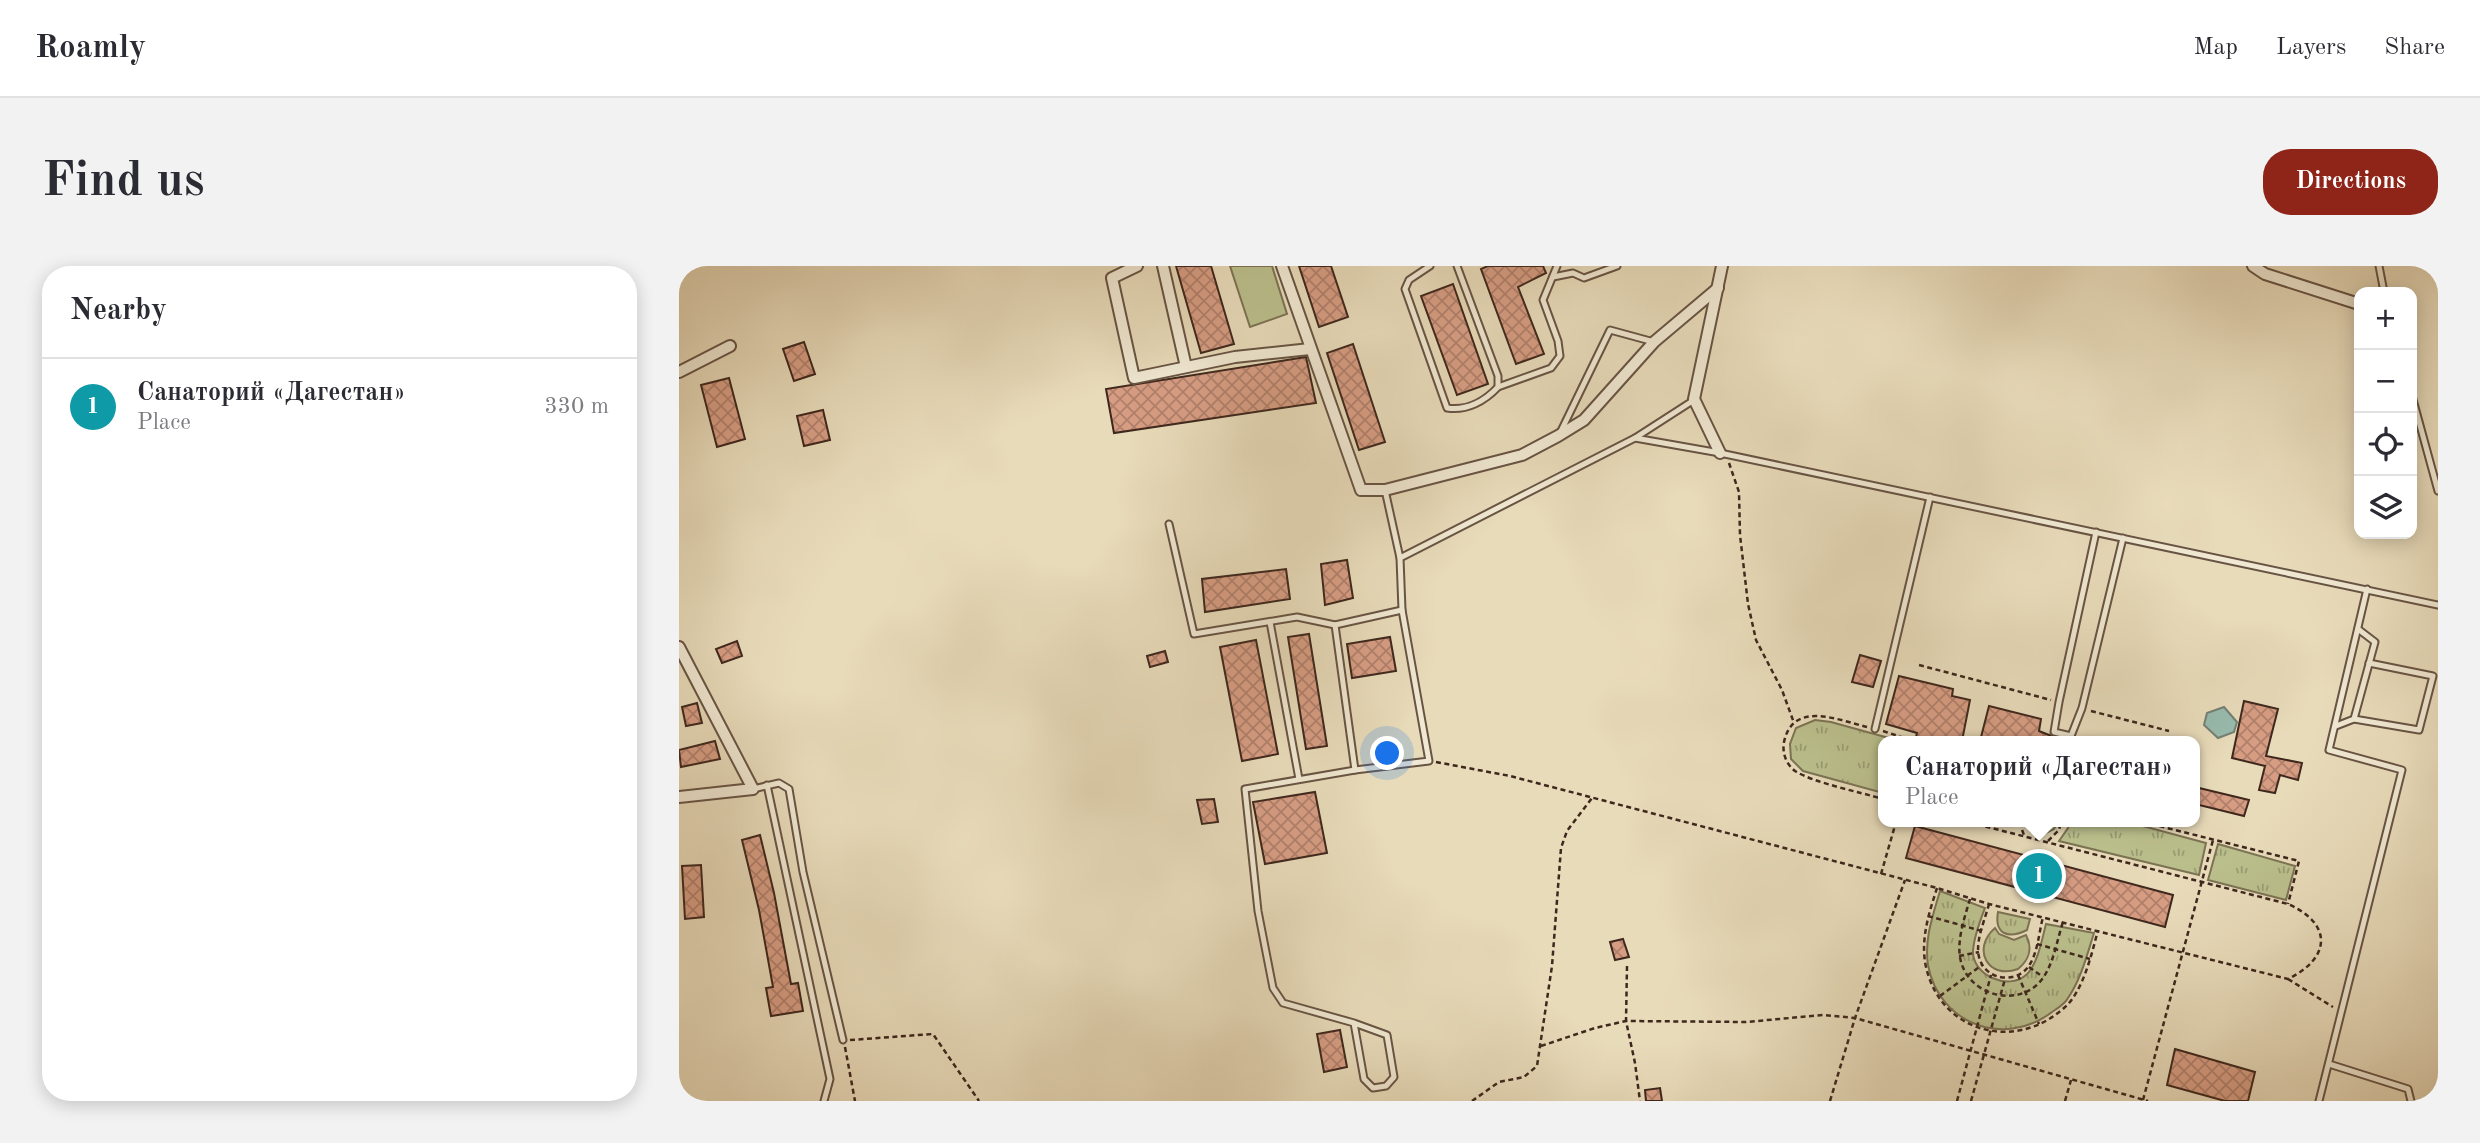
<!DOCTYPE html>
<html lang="en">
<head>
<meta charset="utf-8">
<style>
	:root { --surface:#fff; --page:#f2f2f3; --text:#2b2b33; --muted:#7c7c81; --line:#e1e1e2; --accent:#8f2418 }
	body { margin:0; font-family:"Old Standard TT",serif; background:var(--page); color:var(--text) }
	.controls { position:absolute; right:21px; top:21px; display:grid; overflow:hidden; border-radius:14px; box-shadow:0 4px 18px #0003 }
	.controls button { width:63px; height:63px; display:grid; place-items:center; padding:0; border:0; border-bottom:2px solid var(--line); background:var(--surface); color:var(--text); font:35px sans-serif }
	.you { position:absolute; left:709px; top:488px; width:24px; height:24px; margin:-18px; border:5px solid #fff; border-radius:50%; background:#1a73e8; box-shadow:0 0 0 10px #1a73e833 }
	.badge { display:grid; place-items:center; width:46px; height:46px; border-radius:50%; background:var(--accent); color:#fff; font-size:23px; font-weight:700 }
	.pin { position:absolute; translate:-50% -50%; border:4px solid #fff; box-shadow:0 2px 7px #0006 }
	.popup { position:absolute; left:1199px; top:470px; width:322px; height:91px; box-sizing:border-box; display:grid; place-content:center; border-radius:14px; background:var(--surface); filter:drop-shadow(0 2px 5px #0005); font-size:23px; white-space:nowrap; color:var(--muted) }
	.popup b { font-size:26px; color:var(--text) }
	.popup::after { content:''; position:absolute; left:50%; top:100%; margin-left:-14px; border:14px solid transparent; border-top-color:var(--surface) }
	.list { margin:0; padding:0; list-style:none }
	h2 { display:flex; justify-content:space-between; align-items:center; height:91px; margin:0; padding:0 28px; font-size:30px }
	h2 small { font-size:23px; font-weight:400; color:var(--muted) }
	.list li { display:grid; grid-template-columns:46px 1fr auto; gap:21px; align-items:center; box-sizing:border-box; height:98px; padding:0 28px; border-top:2px solid var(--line) }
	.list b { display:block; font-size:26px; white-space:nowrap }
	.list p { margin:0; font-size:23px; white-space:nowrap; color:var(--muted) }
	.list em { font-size:23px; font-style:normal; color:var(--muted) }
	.icon { flex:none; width:38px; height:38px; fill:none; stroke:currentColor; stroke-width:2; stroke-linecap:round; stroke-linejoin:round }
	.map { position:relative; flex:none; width:1759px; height:835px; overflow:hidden; border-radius:28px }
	header { display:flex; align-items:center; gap:42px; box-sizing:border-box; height:98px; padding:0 35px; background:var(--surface); border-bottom:2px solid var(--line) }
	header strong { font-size:33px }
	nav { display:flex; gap:38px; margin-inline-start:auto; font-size:24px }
	.intro { display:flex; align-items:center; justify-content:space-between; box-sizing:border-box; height:168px; padding:0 42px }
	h1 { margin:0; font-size:49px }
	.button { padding:18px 32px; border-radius:28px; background:var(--accent); color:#fff; font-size:24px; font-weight:700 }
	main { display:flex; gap:42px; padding:0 42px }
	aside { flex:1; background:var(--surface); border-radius:28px; box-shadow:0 4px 18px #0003 }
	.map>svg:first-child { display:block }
</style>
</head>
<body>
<header>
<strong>Roamly</strong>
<nav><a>Map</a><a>Layers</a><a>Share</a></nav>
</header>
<div class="intro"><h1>Find us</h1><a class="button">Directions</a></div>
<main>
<aside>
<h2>Nearby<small></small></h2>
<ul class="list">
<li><span class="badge" style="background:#0f9aa8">1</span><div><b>Санаторий «Дагестан»</b><p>Place</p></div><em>330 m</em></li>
</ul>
</aside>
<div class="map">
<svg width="1759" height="835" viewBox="0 0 1759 835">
	<defs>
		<pattern id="park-tufts" width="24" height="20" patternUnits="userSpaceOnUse" patternTransform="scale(1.75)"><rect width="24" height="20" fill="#babf8c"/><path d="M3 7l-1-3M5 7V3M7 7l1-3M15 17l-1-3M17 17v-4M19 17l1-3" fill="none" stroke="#999b72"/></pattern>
		<pattern id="building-cross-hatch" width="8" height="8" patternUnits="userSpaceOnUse" patternTransform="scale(1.75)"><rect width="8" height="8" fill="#d79d83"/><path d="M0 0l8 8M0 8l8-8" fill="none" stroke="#b0806b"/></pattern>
	</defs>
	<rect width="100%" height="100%" fill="#e8dbba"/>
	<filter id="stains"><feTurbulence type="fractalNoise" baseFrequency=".00286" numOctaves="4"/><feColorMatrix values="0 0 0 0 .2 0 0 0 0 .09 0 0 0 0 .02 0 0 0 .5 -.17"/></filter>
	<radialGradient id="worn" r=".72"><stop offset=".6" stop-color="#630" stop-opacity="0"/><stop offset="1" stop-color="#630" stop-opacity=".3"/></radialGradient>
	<g fill="url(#park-tufts)" stroke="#7c7354" stroke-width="2">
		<path d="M1136 454 1152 456 1217 474 1204 475V527L1124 505 1112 493 1111 478 1117 462Z"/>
		<path d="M1345 556H1379L1375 563 1363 569 1352 566Z"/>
		<path d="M1390 556H1449L1527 577 1520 609 1380 575 1389 562Z"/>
		<path d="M1539 578 1616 600 1607 634 1529 614Z"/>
		<path d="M1261 625 1306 642C1301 655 1295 670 1294 685 1293 709 1329 725 1347 709 1359 698 1363 673 1367 658L1415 667C1408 689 1402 713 1389 732 1386 738 1379 742 1373 746 1326 782 1260 759 1249 699 1245 673 1254 649 1261 625Z"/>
		<path d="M1319 646 1351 653 1348 664C1330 673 1315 669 1319 646Z"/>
		<path d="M1316 662 1320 668 1335 674 1347 669C1354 682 1350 694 1339 703 1309 714 1292 683 1316 662Z"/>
	</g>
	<path fill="#babf8c" stroke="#7c7354" stroke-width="2" d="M551 0H593L608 48 571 61Z"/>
	<path fill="#97bbae" stroke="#738074" stroke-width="2" d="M1545 441 1558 456 1555 466 1539 472 1525 459 1528 447Z"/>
	<g fill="url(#building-cross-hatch)" stroke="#3e271d" stroke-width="2">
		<path d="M497 0H532L555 78 522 87Z"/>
		<path d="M620 0H652L669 51 640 61Z"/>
		<path d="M809 0H864L867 7 839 21 865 88 837 98 802 3Z"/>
		<path d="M774 18 809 118 778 129 742 30Z"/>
		<path d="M125 76 136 108 115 115 104 83Z"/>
		<path d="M674 78 706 176 680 184 648 87Z"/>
		<path d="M627 91 637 137 435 167 427 123Z"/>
		<path d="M50 112 66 173 38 181 22 119Z"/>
		<path d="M144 144 151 174 125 180 118 150Z"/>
		<path d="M668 294 674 332 646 339 642 298Z"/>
		<path d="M607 303 611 333 526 346 523 313Z"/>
		<path d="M630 368 648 480 627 483 609 371Z"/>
		<path d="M711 371 717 405 673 412 668 378Z"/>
		<path d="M577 374 599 488 563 495 541 381Z"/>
		<path d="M58 375 63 390 43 397 37 383Z"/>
		<path d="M486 385 489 396 471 401 468 390Z"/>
		<path d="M1181 389 1202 395 1194 421 1173 416Z"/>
		<path d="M1220 410 1274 423 1273 430 1291 434 1283 475H1236L1238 467 1207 458Z"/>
		<path d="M1565 435 1599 443 1587 490 1623 497 1619 514 1601 509 1596 527 1580 524 1586 500 1553 492Z"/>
		<path d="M18 437 23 457 7 460 3 441Z"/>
		<path d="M1310 440 1362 453 1360 465 1385 475H1301Z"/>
		<path d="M36 475 41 493 2 501 0 484Z"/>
		<path d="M1516 521 1570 534 1565 550 1516 538Z"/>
		<path d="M636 526 648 587 586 598 574 536Z"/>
		<path d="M535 533 539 556 523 558 518 534Z"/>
		<path d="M1236 560 1494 629 1486 661 1227 592Z"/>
		<path d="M81 569 95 627 112 718 119 717 124 745 92 750 87 722 94 721 80 644 63 574Z"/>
		<path d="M22 599 25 651 6 653 3 600Z"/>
		<path d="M944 673 950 691 936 694 931 676Z"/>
		<path d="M661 764 668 801 645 806 638 768Z"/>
		<path d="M1496 783 1576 806 1569 835H1546L1488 819Z"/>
		<path d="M981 822 983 835H967L966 824Z"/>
	</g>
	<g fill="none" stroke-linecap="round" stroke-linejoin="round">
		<defs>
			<g id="service">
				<path d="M751 0 730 14 726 23 768 142C788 145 806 135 819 121V110L778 0"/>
				<path d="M1700 0 1705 26"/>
				<path d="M874 11 894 7 905 12 938 0"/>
				<path d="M819 121 872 102 881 90 879 75 864 34 878 0"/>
				<path d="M1733 130 1759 225"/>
				<path d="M882 165 931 64 975 76"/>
				<path d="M956 172 1015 134"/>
				<path d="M706 224 721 292"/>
				<path d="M490 258 515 368 618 351 656 359 723 344"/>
				<path d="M1417 266 1380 436 1375 466 1392 470 1403 442 1444 272"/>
				<path d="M591 356 620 513"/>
				<path d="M656 359 676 504"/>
				<path d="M1675 453 1740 464 1754 410 1690 397"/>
				<path d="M1657 460 1675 453 1696 376 1679 363"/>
				<path d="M1196 463 1251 231"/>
				<path d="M88 519 151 813 145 835"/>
				<path d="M74 523 100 517 110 523 124 606 164 774"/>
				<path d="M675 757 708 769 715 811 707 820 694 822 685 813 675 757 604 737 594 722 579 645 566 523 676 504 750 495 723 344 721 292 956 172 1041 187 1759 339"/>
				<path d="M1650 798 1729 823 1732 835"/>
				<path d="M1640 835 1723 504 1650 484 1688 323"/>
			</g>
			<g id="minor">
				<path d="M458 0 433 12 455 112 556 91 631 83"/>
				<path d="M484 0 507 101"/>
				<path d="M603 0 682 224H706L843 189 879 170 905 154 975 76 1039 22"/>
				<path d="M1574 0 1586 8 1680 38"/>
				<path d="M0 106 51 80"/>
				<path d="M1041 187 1015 133 1043 0"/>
				<path d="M0 381 74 523 0 531"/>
			</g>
		</defs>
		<use href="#service" stroke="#685444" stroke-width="9"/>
		<use href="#minor" stroke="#685444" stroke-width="14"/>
		<g stroke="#3e271d" stroke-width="2.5" stroke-dasharray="5 3.5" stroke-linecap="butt">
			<path d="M1050 197 1060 226 1061 269 1069 338 1077 374 1103 424 1115 457"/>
			<path d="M1240 399 1372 434"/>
			<path d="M1412 445 1490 465"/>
			<path d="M1188 461C1159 454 1114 434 1105 476 1103 487 1107 498 1116 505 1135 517 1181 526 1204 533"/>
			<path d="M1204 465 1222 471 1226 475"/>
			<path d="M757 496 831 510 1258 622 1310 638 1609 713C1652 692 1654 658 1609 638L1289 556"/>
			<path d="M1340 556 1345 569"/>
			<path d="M1354 556 1362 562 1368 560 1371 556"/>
			<path d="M1464 556 1620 595 1609 638"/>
			<path d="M1369 575 1380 564 1382 556"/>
			<path d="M1202 608 1217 556"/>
			<path d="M1258 622C1250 647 1241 674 1247 701 1262 767 1336 786 1385 742 1404 726 1413 687 1419 664"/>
			<path d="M1291 633C1286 650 1278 673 1281 691 1287 730 1341 744 1364 712 1375 696 1378 674 1384 656"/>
			<path d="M1310 638C1306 654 1296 675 1300 691 1306 715 1339 719 1351 698 1359 685 1360 666 1364 651"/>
			<path d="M1249 650 1303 665"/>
			<path d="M1358 678 1411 693"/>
			<path d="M1280 690 1300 686"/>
			<path d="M948 700 947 755 956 797 961 835"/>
			<path d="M1350 701 1364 711"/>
			<path d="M1339 709 1360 758"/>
			<path d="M1609 713 1654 741"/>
			<path d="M1261 730 1303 699"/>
			<path d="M171 774 254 768 300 835"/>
			<path d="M862 780 916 762 947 755 1067 756 1144 749 1176 752 1469 835"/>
			<path d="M166 781 176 835"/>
			<path d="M1464 834 1534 574"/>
			<path d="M793 835 820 816 845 811 858 800 873 700 882 582 888 565 913 532"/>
			<path d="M1151 835 1176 752 1226 614"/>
			<path d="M1278 835 1312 709"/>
			<path d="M1292 835 1326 713"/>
			<path d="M1386 835 1392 814"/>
		</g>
		<use href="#service" stroke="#f0e8d2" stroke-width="5"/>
		<use href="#minor" stroke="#f0e8d2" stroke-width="10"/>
	</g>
	<rect width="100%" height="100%" filter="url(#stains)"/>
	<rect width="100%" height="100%" fill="url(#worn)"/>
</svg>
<div class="controls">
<button>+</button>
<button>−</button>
<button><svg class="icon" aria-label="locate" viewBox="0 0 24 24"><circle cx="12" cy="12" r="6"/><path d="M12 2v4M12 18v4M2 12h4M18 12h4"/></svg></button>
<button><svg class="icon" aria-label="layers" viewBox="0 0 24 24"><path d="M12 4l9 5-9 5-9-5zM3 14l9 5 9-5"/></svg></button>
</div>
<div class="you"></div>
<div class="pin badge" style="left:1360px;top:610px;background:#0f9aa8">1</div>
<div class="popup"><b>Санаторий «Дагестан»</b>Place</div>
</div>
</main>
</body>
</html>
